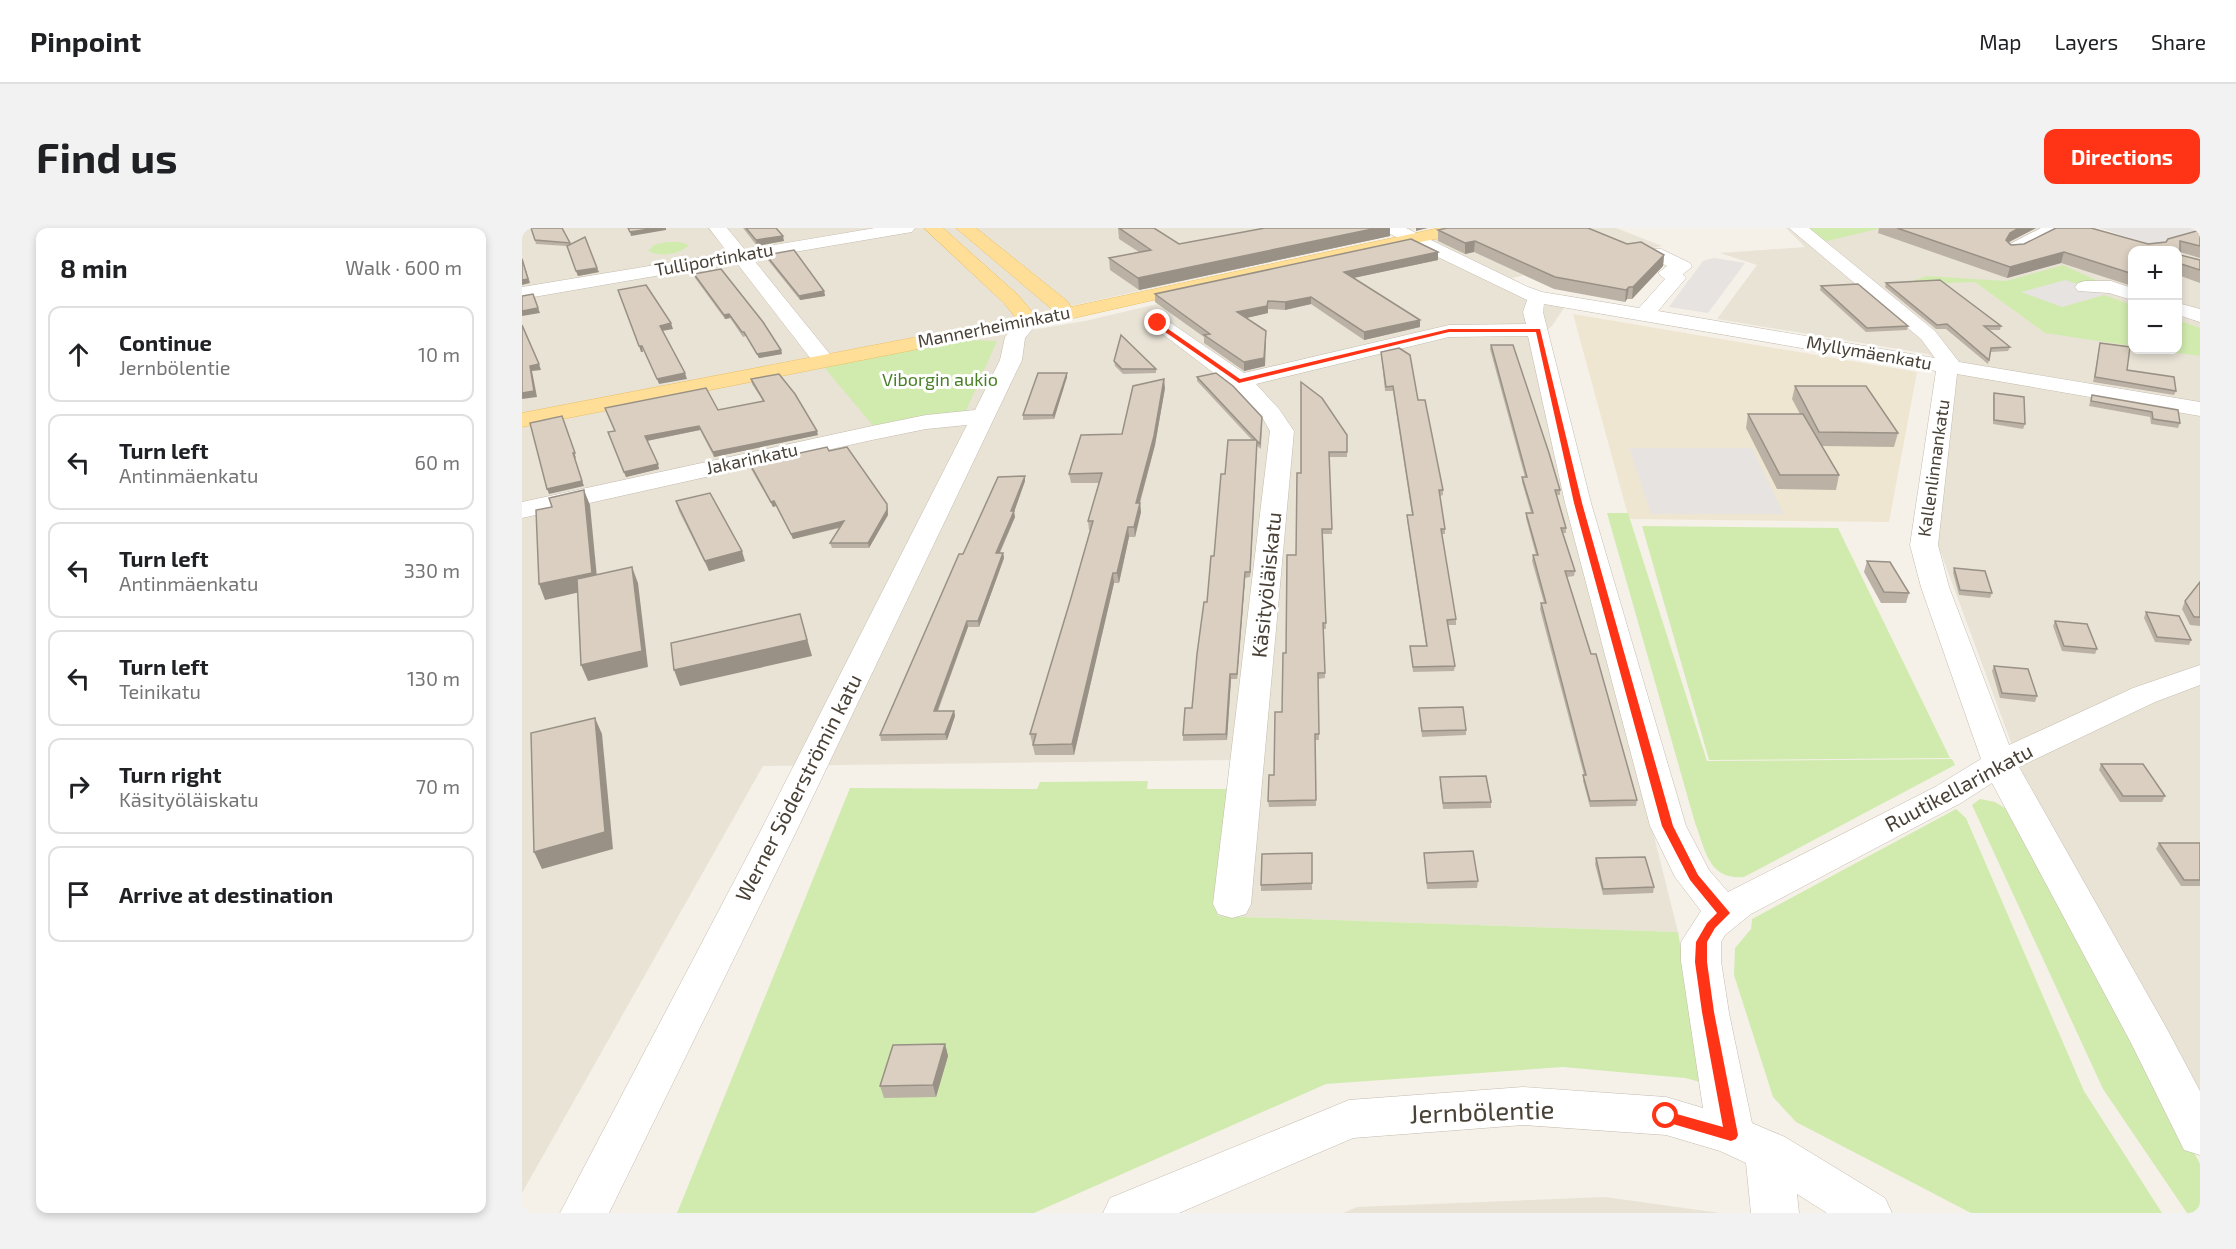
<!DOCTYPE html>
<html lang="en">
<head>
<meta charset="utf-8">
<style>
	:root { --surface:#fff; --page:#f2f2f2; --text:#202124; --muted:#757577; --line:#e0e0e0; --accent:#ff3315 }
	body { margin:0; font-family:"Exo 2",sans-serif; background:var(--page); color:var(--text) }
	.controls { position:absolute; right:18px; top:18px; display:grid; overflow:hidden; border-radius:12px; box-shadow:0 3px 9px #0003 }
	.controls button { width:54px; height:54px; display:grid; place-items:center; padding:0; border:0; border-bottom:2px solid var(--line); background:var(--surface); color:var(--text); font:30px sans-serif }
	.stop { position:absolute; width:18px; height:18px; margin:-14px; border:4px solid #ff3315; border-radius:50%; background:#fff }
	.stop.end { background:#ff3315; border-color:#fff; box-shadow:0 2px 6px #0008 }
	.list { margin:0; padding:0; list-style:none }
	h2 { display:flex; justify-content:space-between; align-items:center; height:78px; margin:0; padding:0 24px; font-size:26px }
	h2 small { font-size:20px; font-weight:400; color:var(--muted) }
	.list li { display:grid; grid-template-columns:39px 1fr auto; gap:18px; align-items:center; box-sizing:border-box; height:96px; margin:0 12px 12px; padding:0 12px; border:2px solid var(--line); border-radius:12px }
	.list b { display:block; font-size:22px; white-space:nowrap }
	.list p { margin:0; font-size:20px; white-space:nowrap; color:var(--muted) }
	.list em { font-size:20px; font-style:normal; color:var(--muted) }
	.icon { flex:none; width:33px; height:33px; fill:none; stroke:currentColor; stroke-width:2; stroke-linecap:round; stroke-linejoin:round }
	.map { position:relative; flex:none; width:1678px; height:985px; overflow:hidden; border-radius:12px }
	header { display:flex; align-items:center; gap:36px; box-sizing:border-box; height:84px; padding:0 30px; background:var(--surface); border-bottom:2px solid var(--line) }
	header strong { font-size:28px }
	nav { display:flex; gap:33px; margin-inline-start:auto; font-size:21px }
	.intro { display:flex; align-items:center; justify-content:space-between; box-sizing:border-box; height:144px; padding:0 36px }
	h1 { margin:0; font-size:42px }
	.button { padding:15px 27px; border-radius:12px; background:var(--accent); color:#fff; font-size:21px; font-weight:700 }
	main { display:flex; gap:36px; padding:0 36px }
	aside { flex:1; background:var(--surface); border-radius:12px; box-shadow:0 3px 9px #0003 }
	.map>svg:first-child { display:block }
</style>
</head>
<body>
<header>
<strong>Pinpoint</strong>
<nav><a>Map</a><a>Layers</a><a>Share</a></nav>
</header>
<div class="intro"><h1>Find us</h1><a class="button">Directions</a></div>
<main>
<aside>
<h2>8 min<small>Walk · 600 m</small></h2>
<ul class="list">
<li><svg class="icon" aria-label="ahead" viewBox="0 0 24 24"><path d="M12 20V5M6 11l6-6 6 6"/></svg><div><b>Continue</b><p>Jernbölentie</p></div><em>10 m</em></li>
<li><svg class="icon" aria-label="left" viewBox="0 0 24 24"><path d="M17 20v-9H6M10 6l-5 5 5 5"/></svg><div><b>Turn left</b><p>Antinmäenkatu</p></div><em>60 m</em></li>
<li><svg class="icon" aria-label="left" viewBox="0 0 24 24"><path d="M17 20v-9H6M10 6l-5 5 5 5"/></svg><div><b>Turn left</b><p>Antinmäenkatu</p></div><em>330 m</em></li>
<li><svg class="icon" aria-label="left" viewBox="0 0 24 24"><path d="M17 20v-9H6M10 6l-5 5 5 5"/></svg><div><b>Turn left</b><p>Teinikatu</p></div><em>130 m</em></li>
<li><svg class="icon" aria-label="right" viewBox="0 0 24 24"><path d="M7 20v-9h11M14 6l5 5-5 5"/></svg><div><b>Turn right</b><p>Käsityöläiskatu</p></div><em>70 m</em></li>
<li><svg class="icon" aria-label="arrive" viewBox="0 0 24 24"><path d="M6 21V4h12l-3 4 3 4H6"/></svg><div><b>Arrive at destination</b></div></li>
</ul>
</aside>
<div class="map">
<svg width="1678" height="985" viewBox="0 0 1678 985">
	<rect width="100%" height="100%" fill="#f5f1e8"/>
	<g fill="#e9e3d6">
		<path d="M0 0H898L563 75 0 188Z"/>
		<path d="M959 0H1094L1140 18 990 50 1042 80 1030 98 1009 116 1156 704 695 688 712 532 241 538 0 965V198L274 142 563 93Z"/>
		<path d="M1264 0H1550L1610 22V122H1656V22L1678 12V891L1500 544 1416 317 1434 144 1406 126 1195 91 1235 37 1198 25 1283 19Z"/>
		<path d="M1083 969 1198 985H821L835 979Z"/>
	</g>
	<path fill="#efe6d1" d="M1051 86 1395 144 1367 294 1107 291Z"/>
	<g fill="#d1ebaf">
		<path d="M1282 0H1360L1305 13 1294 11Z"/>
		<path d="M144 14H158L167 17C157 27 138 29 126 23L132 17Z"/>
		<path d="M1541 37 1576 53 1553 56 1543 52 1540 79 1582 67 1610 77V118L1523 105 1453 54 1379 57 1405 48 1484 53Z"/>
		<path d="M1656 92 1678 100V128L1633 122H1656Z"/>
		<path d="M449 112 475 113 443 185 353 200 301 138Z"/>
		<path d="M1085 285H1106L1185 533 1430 531 1433 537 1222 649C1186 652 1184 623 1173 595Z"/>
		<path d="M1120 298 1316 300 1428 530 1187 532Z"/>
		<path d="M626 553 625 561H709L695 688 1156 704 1182 855 1163 850 1041 839 804 856 512 985H155L328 560 515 561 518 554Z"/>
		<path d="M1458 571 1473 574 1491 585 1599 783 1678 936V985H1665L1581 861 1450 577Z"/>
		<path d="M1434 581 1444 590 1562 863 1640 985H1449L1274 894 1251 869 1212 747 1213 720 1229 701 1230 691Z"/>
	</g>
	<g fill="#e6e3e0">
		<path d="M1577 0H1678V9L1641 20Z"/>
		<path d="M1192 30 1223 35 1186 85 1147 79 1181 33Z"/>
		<path d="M1543 52 1584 66 1540 79 1499 64Z"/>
		<path d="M1107 220H1230L1262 286H1129Z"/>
	</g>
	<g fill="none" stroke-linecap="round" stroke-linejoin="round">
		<defs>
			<g id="minor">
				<path d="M187 0H205L223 22 353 0H393L390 4 384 5 231 31 311 130 308 135 300 136 292 135 214 34 0 71V59L206 25Z"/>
				<path d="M861 0H884L1006 59 1020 64 1117 80 1143 51 1136 45 1145 38 1127 29 1124 25 1127 21H1139L1168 35 1170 39 1161 46 1164 50 1136 83 1413 130 1399 111 1267 0H1287L1413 103 1437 134 1678 174V188L1435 146 1416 317 1427 359 1487 517 1611 460 1678 437V457L1633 474 1497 539 1645 801 1678 863V927L1662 922 1609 815 1470 555 1439 575 1229 686 1203 707 1199 714V733L1207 785 1230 895 1263 909 1363 970 1370 985H1305L1275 966 1277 985H1229L1224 935 1198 923 1144 907 1001 897 831 910 657 985H581L588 970 827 872 1001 859 1144 869 1181 880 1159 733V714L1179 683 1153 649 1128 598 1043 275 1006 108 927 109 734 156 757 181 772 203 729 676 724 686 710 690 696 686 691 676 748 203 740 189 713 161 626 95 629 91H643L722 145 927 97 1004 96 1001 84 1005 72 864 4ZM1022 76 1414 143 1388 317 1399 359 1459 531 1413 559 1206 664 1187 642 1164 598 1069 275 1021 84Z"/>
				<path d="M1519 0H1541L1538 4 1498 25H1486L1483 21 1486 17Z"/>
				<path d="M1563 53H1589L1610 60V72L1587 65 1556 63 1553 59 1556 55Z"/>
				<path d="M1656 75 1678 81V94L1656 87Z"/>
				<path d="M507 87 514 89 517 93 503 110 500 132 274 604 87 985H38L238 604 445 197 404 201 350 212 0 290V274L350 198 404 187 453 182 478 132 483 109 500 89Z"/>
			</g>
			<path id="major" d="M402 0H421L496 67 512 86 531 82 434 0H454L545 73 549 79 917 0H952L949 4 943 5 804 33 543 92 0 199V185L494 90 482 75Z"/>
		</defs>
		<use href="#minor" stroke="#c4bbad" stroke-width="1"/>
		<use href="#major" stroke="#ebbe60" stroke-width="1"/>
		<use href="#minor" fill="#fff" fill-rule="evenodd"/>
		<use href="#major" fill="#ffdf97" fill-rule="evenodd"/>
	</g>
	<g fill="#bbb2a5">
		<path d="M9 0H40L48 16 77 44 56 48 45 18 14 16Z"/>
		<path d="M221 0H254L262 13 235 18Z"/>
		<path d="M596 0 657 16 743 0H868V8L617 62 588 42 587 30 617 24 597 11Z"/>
		<path d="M1357 0H1514L1487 14 1489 17 1626 16 1644 14 1678 2V30L1658 24V27L1678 32V55L1656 47V22H1611L1610 58 1539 35 1485 50 1356 5Z"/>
		<path d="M916 2 1105 16 1142 27 1141 38 1110 71H1105L1103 74 1032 61 952 24 943 26 916 13Z"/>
		<path d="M916 24V32L831 50 898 99 842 112 789 76 763 82 746 81V85L724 90 744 103 743 138 722 143 682 115V109L633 74V66Z"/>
		<path d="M244 27 302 63 303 68 278 72 245 31Z"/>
		<path d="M172 46 259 122 260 126 237 130 224 108 221 109 208 90 203 91 173 50Z"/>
		<path d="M1364 55 1479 98 1478 102H1467L1488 119 1486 123 1469 124 1466 136 1424 101H1414L1363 59Z"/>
		<path d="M1299 58 1386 98 1385 102 1344 104 1298 62Z"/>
		<path d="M1578 115 1605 142 1654 163 1652 167 1571 154Z"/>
		<path d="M969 117 1038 262V267H1034L1044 300V305H1041L1053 343 1052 348 1045 349 1115 572 1114 578 1068 579 1061 553 1062 547 1018 381 1019 375H1022L1010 333 1011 327H1014L1004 290V285H1009L1000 254V249H1003L968 121Z"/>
		<path d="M859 124 896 172 921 262V267L918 268 923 301V306H920L934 391V397H926L933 438 932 443 891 444 888 418H904L885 292V287H890L871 163H863Z"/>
		<path d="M592 133 634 141V145L601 146 593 138Z"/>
		<path d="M545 145V149L532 191 501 192V187Z"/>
		<path d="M675 149 740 189V193L739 221 735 218 728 349 723 350 715 451H709L705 512 661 513V507L670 480 692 328 730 212 675 153Z"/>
		<path d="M229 151 296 207 192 229 178 202 125 213 137 241 104 249 86 204 241 173 230 156Z"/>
		<path d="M1273 158 1376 205 1372 219 1300 218 1317 247 1314 262 1255 261 1224 200 1226 186H1278L1270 171Z"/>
		<path d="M643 160 633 217 618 275 619 284 613 309H607L597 355H592L552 527H513L508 506 549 370 568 302H567L566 293 577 255H549L547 246 600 206Z"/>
		<path d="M1472 165 1503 196 1501 201 1471 196V170Z"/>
		<path d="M1570 167 1656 182 1658 195 1656 200 1629 196 1628 189 1567 178Z"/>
		<path d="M825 207V229H807L810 306H801L804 401H801L803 450 796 451 797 512H793L794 578 747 579 746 573 752 547 760 484 764 425 774 327 779 245Z"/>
		<path d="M307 223 366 281V287L347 320H310L308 315 318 300 271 311 254 278 251 279 229 241 228 236Z"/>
		<path d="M503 253 492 284 493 289 478 325H481L482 330 457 399H446L416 483H432L433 488 425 512 359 513 358 507 441 326Z"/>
		<path d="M154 273 223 333 187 343 157 283Z"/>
		<path d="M1345 333 1387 365 1384 375H1359L1342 344Z"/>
		<path d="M1432 340 1470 365 1468 370 1437 367 1431 345Z"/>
		<path d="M1678 354V398L1668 397 1660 381 1663 373Z"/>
		<path d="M1624 384 1669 412 1667 417 1633 414 1622 390Z"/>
		<path d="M1533 393 1575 421 1573 426 1540 423 1531 398Z"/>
		<path d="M1472 438 1515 468 1513 474 1478 470 1470 443Z"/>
		<path d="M897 480 944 502V507L900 509Z"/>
		<path d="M1579 536 1643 568 1640 574H1598L1577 542Z"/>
		<path d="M918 549 969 574V580L921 581 918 555Z"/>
		<path d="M1637 615H1678V658H1659L1634 621Z"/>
		<path d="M790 625V662L739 663V657Z"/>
		<path d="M902 625 956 653 955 660 905 661Z"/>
		<path d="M1074 630 1132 659 1131 665 1081 667 1073 636Z"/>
		<path d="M423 816 426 828 414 869 362 870 358 858Z"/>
	</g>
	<g fill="#999186">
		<path d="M133 0H144V2L109 8 108 4Z"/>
		<path d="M855 0H868V8L617 62 616 50Z"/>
		<path d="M894 0H906L894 3Z"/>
		<path d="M1497 0H1514L1485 15 1484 12 1488 5Z"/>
		<path d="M261 8 262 13 235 18 234 12Z"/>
		<path d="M953 13 952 24 943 26V15Z"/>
		<path d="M916 24V32L822 52V44Z"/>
		<path d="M1542 24 1539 35 1485 50 1488 39Z"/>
		<path d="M1142 27 1141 38 1110 71 1111 59Z"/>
		<path d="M0 30 8 55 0 57Z"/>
		<path d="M75 40 77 44 56 48 54 43Z"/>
		<path d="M1107 59 1105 71 1103 74 1104 62Z"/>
		<path d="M302 63 303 68 278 72 277 68Z"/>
		<path d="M11 66 18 85 0 88V83Z"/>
		<path d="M789 69V76L763 82V74Z"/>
		<path d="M746 73V85L716 92 715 84Z"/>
		<path d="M207 86 208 90 203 91 202 87Z"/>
		<path d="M898 92V99L842 112V104Z"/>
		<path d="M149 95 151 101 140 103 138 98Z"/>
		<path d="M744 103 743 138 722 143V134Z"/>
		<path d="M117 118H120L121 124H119Z"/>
		<path d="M259 122 260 126 237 130 235 126Z"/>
		<path d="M17 136 19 142 10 143 15 169 0 171V165L8 138Z"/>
		<path d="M163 145 165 151 137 156 135 151Z"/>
		<path d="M545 145V149L532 191 531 187Z"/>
		<path d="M642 151 643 160 633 217 615 284 614 275Z"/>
		<path d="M40 188 54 230H52L62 258 27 266 25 261 51 225Z"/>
		<path d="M177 198 178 202 124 213 123 208Z"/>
		<path d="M295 203 296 207 192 229 191 224Z"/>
		<path d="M735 213V218L728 349V344Z"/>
		<path d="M136 236 137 241 104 249 102 244Z"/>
		<path d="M503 248V253L492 284 493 289 475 330 474 325Z"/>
		<path d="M62 262 68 277 76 360 23 372 17 356Z"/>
		<path d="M252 273 254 278 251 279 249 274Z"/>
		<path d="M618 275 619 284 613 309 612 299Z"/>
		<path d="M365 276 366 287 347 320 346 315Z"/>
		<path d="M322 293 323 298 271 311 269 306Z"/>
		<path d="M606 299 607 309 597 355 595 345Z"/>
		<path d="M220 323 223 333 187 343 183 333Z"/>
		<path d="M481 325 482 330 457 399 456 393Z"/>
		<path d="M110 339 116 355 126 439 66 453 59 437Z"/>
		<path d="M723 344V350L715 451V446Z"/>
		<path d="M591 345 592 355 552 527 550 516Z"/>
		<path d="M278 386 290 428 158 458 152 442Z"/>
		<path d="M445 393 446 399 413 489 412 483Z"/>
		<path d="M708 446 709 451 705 512 704 506Z"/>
		<path d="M432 483 433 488 425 512 423 506Z"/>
		<path d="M73 490 80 506 91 621 20 641 12 624Z"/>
		<path d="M423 816 426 828 414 869 411 857Z"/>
	</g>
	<g fill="#dacfc0" stroke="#999186" stroke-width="1.5">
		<path d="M9 0H40L48 15 13 12Z"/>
		<path d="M106 0H133L108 4Z"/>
		<path d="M224 0H254L261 8 234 12Z"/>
		<path d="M597 0H632L657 16 743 0H855L616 50 587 30 629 22Z"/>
		<path d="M925 0H1066L1105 16 1119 14 1142 27 1111 59H1107L1104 62 1033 49 953 13 943 15 916 2Z"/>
		<path d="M1375 0H1497L1488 5 1484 12 1489 17 1502 16 1534 0H1569L1626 16 1644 14 1646 11 1678 2V18L1658 13V27L1678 32V42L1656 35V22H1611V46L1542 24 1488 39Z"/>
		<path d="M63 9 75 40 54 43 45 18Z"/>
		<path d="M889 11 916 24 822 44 898 92 842 104 789 69 763 74 746 73 745 78 715 84 744 103 742 130 722 134 682 107 688 106 633 66Z"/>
		<path d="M272 22 302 63 277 68 244 27Z"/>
		<path d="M0 31 6 51 0 52Z"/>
		<path d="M199 41 241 94 259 122 235 126 222 104H220L207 86 202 87 172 46Z"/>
		<path d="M1418 52 1479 98H1462L1488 119 1469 120 1467 132 1425 96 1415 97 1364 55Z"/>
		<path d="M1336 56 1386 98 1345 100 1299 58Z"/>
		<path d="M124 57 149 95 138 98 163 145 135 151 120 118H117L96 62Z"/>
		<path d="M11 66 16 80 0 83V68Z"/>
		<path d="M0 97 17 136 8 138 12 163 0 165Z"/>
		<path d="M599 107 634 141H600L592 133Z"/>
		<path d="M1578 115 1608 119 1605 142 1652 149 1654 163 1573 149Z"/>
		<path d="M969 117H991L1027 225 1038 262H1033L1044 300H1039L1053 343H1043L1069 426H1074L1115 572 1068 573 1061 547H1064L1019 375H1024L1011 327H1016L1004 285H1011L1000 249H1005Z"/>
		<path d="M877 120 888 127 896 172H903L921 262H917L923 301H919L934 391 925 392 933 438 891 439 888 418H905L885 287H891L871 158 864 159 859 124Z"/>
		<path d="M516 145H545L531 187H501Z"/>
		<path d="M694 145 711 158 740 189 738 216 735 213 728 344H723L715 446H708L704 506 661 507 663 480H670L675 426 682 374H685L689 328H692L699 246H703L706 212H734L675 149Z"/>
		<path d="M257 146 273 166 295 203 191 224 177 198 123 208 136 236 102 244 86 204 93 203 83 180 184 160 196 182 242 173 229 151Z"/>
		<path d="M642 151 632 208 614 275H618L612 299H606L595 345H591L550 516 511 517 514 506H508L549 370 571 293H566L580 245 547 246 559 207 600 206 611 158Z"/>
		<path d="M779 154 800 170 825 207V224H807L810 301H800L804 395H801L803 445H796L797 506H793L794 572 746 573 747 547H752L753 484H760L761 425H764L765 327H774L775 245H779Z"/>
		<path d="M1273 158H1344L1376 205 1297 204Z"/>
		<path d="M1472 165 1502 169 1503 196 1472 192Z"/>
		<path d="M1570 167 1656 182 1658 195 1631 191 1630 184 1569 173Z"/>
		<path d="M1226 186H1281L1317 247H1258Z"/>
		<path d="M40 188 53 225H51L60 253 25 261 8 195Z"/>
		<path d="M305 219 307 223 325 219 365 276V282L346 315H308L322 293 269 306 252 273 249 274 228 236Z"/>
		<path d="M503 248 489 283H492L474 325H481L456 393H445L412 483H432L423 506 358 507 437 326H441L476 249Z"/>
		<path d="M62 262 70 345 17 356 14 282 30 279 27 270Z"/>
		<path d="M188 265 220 323 183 333 154 273Z"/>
		<path d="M1345 333 1368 334 1387 365 1362 364Z"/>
		<path d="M110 339 120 423 59 437 55 351Z"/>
		<path d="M1432 340 1463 343 1470 365 1438 362Z"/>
		<path d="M1678 354V389H1672L1663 373Z"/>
		<path d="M1624 384 1657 388 1669 412 1635 409Z"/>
		<path d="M278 386 285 412 152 442 149 415Z"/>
		<path d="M1533 393 1565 396 1575 421 1542 418Z"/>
		<path d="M1472 438 1506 441 1515 468 1480 465Z"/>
		<path d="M941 479 944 502 900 503 897 480Z"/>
		<path d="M73 490 83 604 12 624 9 505Z"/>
		<path d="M1579 536H1621L1643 568H1601Z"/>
		<path d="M964 548 969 574 921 575 918 549Z"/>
		<path d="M1637 615H1678V652H1662Z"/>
		<path d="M951 623 956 653 905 655 902 625Z"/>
		<path d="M790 625V655L739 657 740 626Z"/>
		<path d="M1123 629 1132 659 1081 661 1074 630Z"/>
		<path d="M423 816 411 857 358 858 371 817Z"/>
	</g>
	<path fill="#ff3315" d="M636 94 718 151 927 101H1018L1060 275 1151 598 1176 647 1208 685 1193 700 1185 714V734L1192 784 1216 907 1214 911 1209 913 1144 894 1137 888 1144 883 1201 899 1180 784 1173 734 1174 714 1185 695 1195 685 1168 652 1140 598 1052 275 1014 104H927L717 155 633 97Z"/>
	<g text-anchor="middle" stroke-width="6" stroke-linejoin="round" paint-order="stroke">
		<g font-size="18" fill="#494136" stroke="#fff">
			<text transform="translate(192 32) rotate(-10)" y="6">Tulliportinkatu</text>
			<text transform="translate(472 99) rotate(-11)" y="6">Mannerheiminkatu</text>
			<text transform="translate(1347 125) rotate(10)" y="6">Myllymäenkatu</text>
			<text transform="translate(230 231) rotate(-12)" y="6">Jakarinkatu</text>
			<text transform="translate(1412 240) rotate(-82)" y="6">Kallenlinnankatu</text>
		</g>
		<g font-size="18" fill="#497f25" stroke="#fff">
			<text x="418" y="158">Viborgin aukio</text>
		</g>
		<g font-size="21" fill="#494136" stroke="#fff">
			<text transform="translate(745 357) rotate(-84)" y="7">Käsityöläiskatu</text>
			<text transform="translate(277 560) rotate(-63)" y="7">Werner Söderströmin katu</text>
			<text transform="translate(1437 560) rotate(-28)" y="7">Ruutikellarinkatu</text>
		</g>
		<g font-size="26" fill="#494136" stroke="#fff">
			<text transform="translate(960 884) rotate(-2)" y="9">Jernbölentie</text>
		</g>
	</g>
</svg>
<div class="controls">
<button>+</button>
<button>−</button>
</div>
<div class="stop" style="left:1144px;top:888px"></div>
<div class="stop end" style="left:636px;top:95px"></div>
</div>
</main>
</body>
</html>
